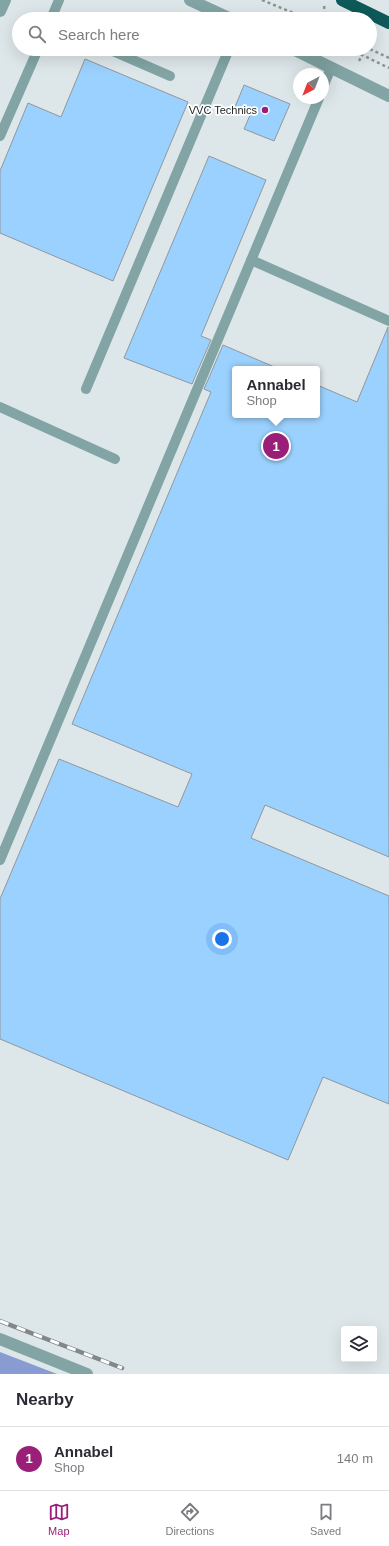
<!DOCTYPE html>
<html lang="en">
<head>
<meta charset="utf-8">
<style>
	:root { --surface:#fff; --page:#f7f7f7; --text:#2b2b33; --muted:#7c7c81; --line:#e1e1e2; --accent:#991f78 }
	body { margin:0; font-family:Helvetica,sans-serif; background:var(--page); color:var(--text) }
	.controls { position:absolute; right:12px; bottom:12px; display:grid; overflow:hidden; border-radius:4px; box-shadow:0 4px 16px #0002 }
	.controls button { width:36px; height:36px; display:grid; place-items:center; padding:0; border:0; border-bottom:1px solid var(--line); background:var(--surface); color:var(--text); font:20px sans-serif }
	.compass { position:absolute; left:293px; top:68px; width:36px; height:36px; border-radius:50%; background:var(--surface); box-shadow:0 4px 16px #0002; rotate:222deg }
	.you { position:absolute; left:222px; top:939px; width:14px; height:14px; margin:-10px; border:3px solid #fff; border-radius:50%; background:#1a73e8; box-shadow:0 0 0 6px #1a73e833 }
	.badge { display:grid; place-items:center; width:26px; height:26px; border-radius:50%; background:var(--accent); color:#fff; font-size:13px; font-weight:700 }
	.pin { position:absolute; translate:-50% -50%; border:2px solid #fff; box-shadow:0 1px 4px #0006 }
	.popup { position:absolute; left:232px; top:366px; width:88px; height:52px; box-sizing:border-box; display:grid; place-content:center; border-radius:4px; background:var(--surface); filter:drop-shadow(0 1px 3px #0005); font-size:13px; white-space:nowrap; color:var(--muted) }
	.popup b { font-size:15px; color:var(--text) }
	.popup::after { content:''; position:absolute; left:50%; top:100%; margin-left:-8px; border:8px solid transparent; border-top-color:var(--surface) }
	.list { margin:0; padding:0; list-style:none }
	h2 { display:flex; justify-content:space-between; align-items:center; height:52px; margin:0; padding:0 16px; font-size:17px }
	h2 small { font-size:13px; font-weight:400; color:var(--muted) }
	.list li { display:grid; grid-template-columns:26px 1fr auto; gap:12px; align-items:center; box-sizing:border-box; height:64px; padding:0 16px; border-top:1px solid var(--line) }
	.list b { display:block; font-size:15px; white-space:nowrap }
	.list p { margin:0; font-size:13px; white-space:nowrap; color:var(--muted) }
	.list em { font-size:13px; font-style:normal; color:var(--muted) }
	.icon { flex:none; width:22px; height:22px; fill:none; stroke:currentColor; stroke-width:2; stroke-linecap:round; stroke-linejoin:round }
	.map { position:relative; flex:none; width:389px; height:1374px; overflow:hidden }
	.search { position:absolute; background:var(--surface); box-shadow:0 4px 16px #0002; left:12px; right:12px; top:12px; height:44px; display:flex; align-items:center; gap:10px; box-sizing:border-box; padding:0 14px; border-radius:22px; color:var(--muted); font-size:15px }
	.sheet { height:116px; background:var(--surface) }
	nav { display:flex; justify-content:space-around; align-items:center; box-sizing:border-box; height:56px; border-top:1px solid var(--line); background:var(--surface); font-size:11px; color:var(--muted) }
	nav a { display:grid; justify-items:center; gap:2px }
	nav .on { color:var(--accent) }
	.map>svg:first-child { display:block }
</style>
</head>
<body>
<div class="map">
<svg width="389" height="1374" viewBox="0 0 389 1374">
	<rect width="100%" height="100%" fill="#dde6e9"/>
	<path fill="#889cd2" d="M0 1352 57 1374H0Z"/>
	<g fill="#9bd1fe" stroke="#91979d">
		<path d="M85 59 188 102 113 281 0 233V171L28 103 61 117Z"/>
		<path d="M244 85 290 104 274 141 244 129 251 113 235 107Z"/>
		<path d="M209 156 266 180 201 336 211 340 192 384 124 358Z"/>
		<path d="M388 327 389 857 265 805 251 838 389 896V1104L323 1077 288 1160 0 1039V899L59 759 178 807 192 774 72 724 211 392 204 389 223 345 279 369H235V415H317V385L357 402Z"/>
	</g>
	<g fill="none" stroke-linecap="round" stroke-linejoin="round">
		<g stroke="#8c9395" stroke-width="2.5" stroke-dasharray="3 3" stroke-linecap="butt">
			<path d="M262 0 308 19"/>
			<path d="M324 6 326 19"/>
			<path d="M349 49H350"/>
			<path d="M370 49 389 58"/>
			<path d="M359 61 365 49"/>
		</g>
		<g stroke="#82a4a4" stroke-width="10">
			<path d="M51 19 59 0"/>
			<path d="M108 49 170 76"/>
			<path d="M323 87 331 68"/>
			<path d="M0 136 38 49"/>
			<path d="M251 260 389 321"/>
			<path d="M86 389 229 49"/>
			<path d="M0 407 115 459"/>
			<path d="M0 860 319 98"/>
		</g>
		<g stroke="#82a4a4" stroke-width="12">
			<path d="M190 0 231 19"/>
			<path d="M0 11 5 0"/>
			<path d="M293 49 389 96"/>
			<path d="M0 1339 87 1374"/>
		</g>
		<path stroke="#0e5959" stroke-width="12" d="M342 0 389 23"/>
		<defs>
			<path id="rail" d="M0 1321 122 1368"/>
		</defs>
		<use href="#rail" stroke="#82888a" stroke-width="4.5"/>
		<use href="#rail" stroke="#fff" stroke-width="3" stroke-dasharray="9" stroke-linecap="butt"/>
		<path stroke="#8c9395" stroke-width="2.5" stroke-dasharray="3 3" stroke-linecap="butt" d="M350 49 389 68"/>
	</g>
	<circle fill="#991f78" stroke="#fff" stroke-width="1.5" cx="265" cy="110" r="4"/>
	<g text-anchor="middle" stroke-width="3.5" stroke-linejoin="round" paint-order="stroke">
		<g font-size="11" fill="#222627" stroke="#fff" text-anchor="end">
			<text x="257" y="114">VVC Technics</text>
		</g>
	</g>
</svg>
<div class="controls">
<button><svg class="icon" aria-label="layers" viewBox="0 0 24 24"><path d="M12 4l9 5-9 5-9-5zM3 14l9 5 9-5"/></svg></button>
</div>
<svg class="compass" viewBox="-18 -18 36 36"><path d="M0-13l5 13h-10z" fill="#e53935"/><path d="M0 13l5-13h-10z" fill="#7c7c81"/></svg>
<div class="you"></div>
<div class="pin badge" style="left:276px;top:446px">1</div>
<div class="popup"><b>Annabel</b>Shop</div>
<div class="search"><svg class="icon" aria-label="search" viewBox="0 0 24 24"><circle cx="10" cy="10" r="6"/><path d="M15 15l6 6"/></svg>Search here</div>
</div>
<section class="sheet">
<h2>Nearby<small></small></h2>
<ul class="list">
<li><span class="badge">1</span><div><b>Annabel</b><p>Shop</p></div><em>140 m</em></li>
</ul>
</section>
<nav>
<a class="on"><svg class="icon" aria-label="map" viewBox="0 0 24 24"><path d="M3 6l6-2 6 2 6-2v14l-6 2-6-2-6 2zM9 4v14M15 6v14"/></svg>Map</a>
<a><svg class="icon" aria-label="directions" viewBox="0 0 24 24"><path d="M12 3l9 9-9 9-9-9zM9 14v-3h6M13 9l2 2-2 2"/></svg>Directions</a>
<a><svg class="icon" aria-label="saved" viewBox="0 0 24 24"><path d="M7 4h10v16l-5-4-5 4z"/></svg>Saved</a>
</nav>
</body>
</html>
